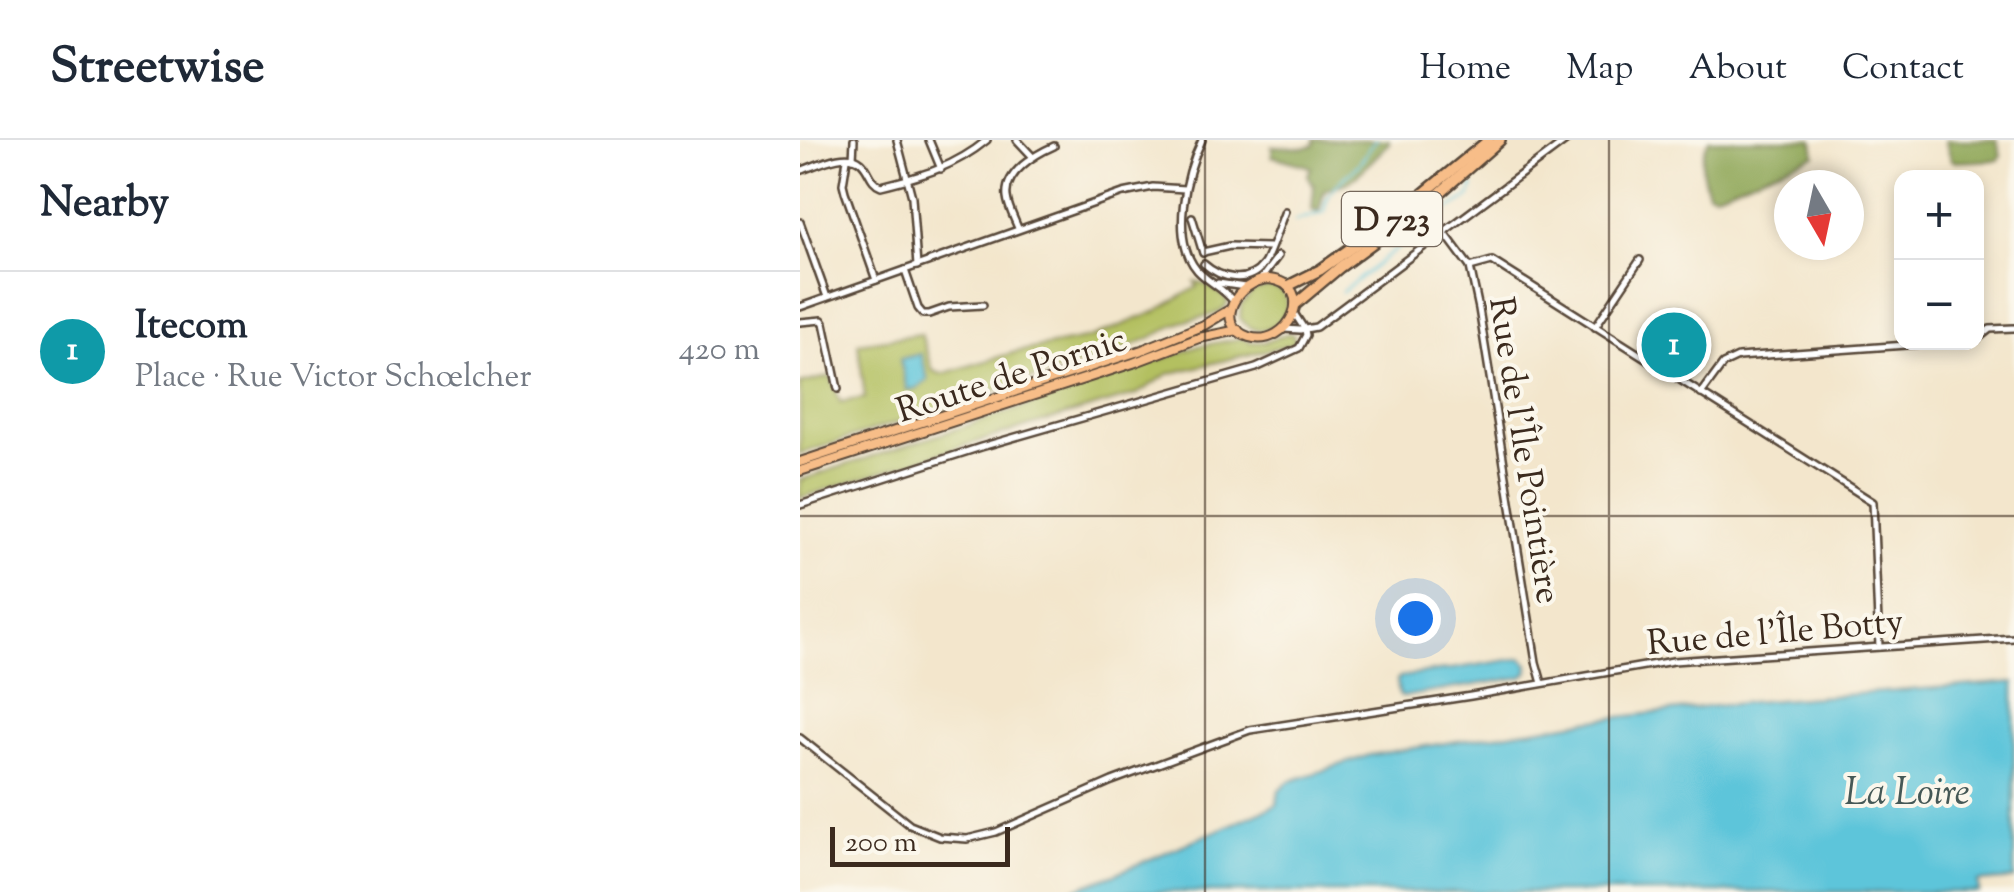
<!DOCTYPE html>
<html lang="en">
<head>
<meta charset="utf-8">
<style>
	:root { --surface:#fff; --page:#f2f2f3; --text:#1f2937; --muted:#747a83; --line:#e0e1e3; --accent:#0b8043 }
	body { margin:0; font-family:"Sorts Mill Goudy",serif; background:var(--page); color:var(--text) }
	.controls { position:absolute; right:30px; top:30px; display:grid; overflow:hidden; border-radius:20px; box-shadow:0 5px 15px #0003 }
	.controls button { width:90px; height:90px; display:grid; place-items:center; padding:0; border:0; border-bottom:2px solid var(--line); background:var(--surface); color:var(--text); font:50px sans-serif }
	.compass { position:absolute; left:974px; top:30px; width:90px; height:90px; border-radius:50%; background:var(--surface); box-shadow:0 5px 15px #0003; rotate:171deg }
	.scale { position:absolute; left:30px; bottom:25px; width:180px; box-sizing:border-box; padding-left:10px; border:5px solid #3b2a1e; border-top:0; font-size:28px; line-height:35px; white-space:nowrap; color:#3b2a1e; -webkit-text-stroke:8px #fbf7ec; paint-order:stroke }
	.you { position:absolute; left:615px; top:478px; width:35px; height:35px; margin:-25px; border:8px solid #fff; border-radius:50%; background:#1a73e8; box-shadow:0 0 0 15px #1a73e833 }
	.badge { display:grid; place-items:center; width:65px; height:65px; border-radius:50%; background:var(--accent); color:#fff; font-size:32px; font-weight:700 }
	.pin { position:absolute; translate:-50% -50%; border:5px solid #fff; box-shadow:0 2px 10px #0006 }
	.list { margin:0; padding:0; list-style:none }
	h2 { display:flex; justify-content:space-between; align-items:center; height:130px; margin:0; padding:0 40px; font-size:42px }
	h2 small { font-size:32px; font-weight:400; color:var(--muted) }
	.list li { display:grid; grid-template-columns:65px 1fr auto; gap:30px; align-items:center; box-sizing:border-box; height:160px; padding:0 40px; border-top:2px solid var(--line) }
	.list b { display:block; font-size:38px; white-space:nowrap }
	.list p { margin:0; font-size:32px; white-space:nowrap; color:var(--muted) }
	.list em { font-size:32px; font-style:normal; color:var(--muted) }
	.map { position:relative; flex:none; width:1214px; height:752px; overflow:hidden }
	header { display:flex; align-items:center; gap:60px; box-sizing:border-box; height:140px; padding:0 50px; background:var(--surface); border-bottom:2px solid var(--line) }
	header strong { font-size:48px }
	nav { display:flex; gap:55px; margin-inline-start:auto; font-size:35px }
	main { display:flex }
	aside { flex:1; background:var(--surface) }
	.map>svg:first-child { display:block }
</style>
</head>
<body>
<header>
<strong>Streetwise</strong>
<nav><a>Home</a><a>Map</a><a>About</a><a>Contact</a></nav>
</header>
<main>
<aside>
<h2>Nearby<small></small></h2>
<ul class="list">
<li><span class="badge" style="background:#0f9aa8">1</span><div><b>Itecom</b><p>Place · Rue Victor Schœlcher</p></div><em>420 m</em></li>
</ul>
</aside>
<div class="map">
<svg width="1214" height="752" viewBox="0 0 1214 752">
	<rect width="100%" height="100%" fill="#fbf7ec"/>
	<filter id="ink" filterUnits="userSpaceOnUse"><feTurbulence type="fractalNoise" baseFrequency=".01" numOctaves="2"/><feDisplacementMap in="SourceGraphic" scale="20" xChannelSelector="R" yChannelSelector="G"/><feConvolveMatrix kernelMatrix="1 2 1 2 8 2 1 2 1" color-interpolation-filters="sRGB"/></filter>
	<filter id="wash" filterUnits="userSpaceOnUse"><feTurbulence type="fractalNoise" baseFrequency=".0048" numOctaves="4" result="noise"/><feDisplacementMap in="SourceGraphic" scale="40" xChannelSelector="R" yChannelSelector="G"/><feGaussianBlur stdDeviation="2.25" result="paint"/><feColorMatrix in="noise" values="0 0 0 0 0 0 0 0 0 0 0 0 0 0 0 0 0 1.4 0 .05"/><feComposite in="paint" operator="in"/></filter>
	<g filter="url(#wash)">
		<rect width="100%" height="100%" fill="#f3e6cc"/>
		<g fill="#b3c061" stroke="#777540" stroke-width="2.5">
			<path d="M395 142C405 142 422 153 428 162 422 179 392 176 375 185 330 211 275 225 225 241 150 265 75 290 0 314V244L31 236 40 262 65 258 58 203 121 194 133 231 142 234 216 212 290 198 355 172 397 147Z"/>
			<path d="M469 147C513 155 467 214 440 179L441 165 454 151Z"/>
			<path d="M489 193 493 194 496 203 368 234 337 254 163 306 0 358V340L236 263 399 206 441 198 452 202H465Z"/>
		</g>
		<g fill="#8ea657" stroke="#64683a" stroke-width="2.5">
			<path d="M514 0H589V4C578 13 556 40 547 43 538 47 533 45 524 51L519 71 512 70 514 46 508 35 511 27 472 16V6L503 8 514 5Z"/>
			<path d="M909 0H1013L1015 15 915 54 908 52C901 33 899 18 909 0Z"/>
			<path d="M1145 0H1197L1201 16 1199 20 1155 22 1151 19Z"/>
		</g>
		<g fill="#5dc5da" stroke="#4c787c" stroke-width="2.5">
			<path d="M121 214 128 240 117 248 107 250 100 219Z"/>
			<path d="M722 518 728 525V532L722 537 602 557 599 554 597 540 600 537Z"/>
			<path d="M1214 542V739L1178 742 1179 752H267L315 734 477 665 479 650 488 642 570 615 785 581 950 562Z"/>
		</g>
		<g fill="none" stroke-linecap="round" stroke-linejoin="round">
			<g stroke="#5dc5da" stroke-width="2.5">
				<path d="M495 81 524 72C526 45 548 40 562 20 568 12 568 7 576 0"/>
				<path d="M542 152 646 71 668 58 672 52 673 45"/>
			</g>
		</g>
	</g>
	<g filter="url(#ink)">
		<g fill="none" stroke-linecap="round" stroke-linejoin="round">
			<defs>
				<g id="street">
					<path d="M97 0 112 57 117 126"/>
					<path d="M129 0 141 29"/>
					<path d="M217 0 232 16"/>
					<path d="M402 0C386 33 370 98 397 130 408 142 423 148 433 161"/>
					<path d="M53 18 54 0"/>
					<path d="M47 19 43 44 45 52 76 140"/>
					<path d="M0 31C15 26 47 9 61 22 70 30 69 41 81 46 122 36 154 27 187 0"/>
					<path d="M392 77 403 113"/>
					<path d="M0 82 27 157"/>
					<path d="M218 88C214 78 208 67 207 57 204 32 236 14 254 6"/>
					<path d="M644 92 670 127 679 169 736 522 742 543"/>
					<path d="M403 112 430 106 469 107"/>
					<path d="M404 124C421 139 448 145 463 125 469 118 480 83 485 71"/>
					<path d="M670 127 692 121 1073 362 1079 507"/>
					<path d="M105 130 118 168 123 174H129L149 167 183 165"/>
					<path d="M460 140 478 116"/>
					<path d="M418 143 445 147"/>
					<path d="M0 167 323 53 353 47 385 49"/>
					<path d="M494 173 505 190"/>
					<path d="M0 182 22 180 24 183 38 249"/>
					<path d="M795 187 840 120"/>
					<path d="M484 189 500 190 516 187 767 0"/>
					<path d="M1176 200 1190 189 1214 188"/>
					<path d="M901 254 923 224 938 217 1148 202"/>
					<path d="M0 365 181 307 456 228 499 208 506 195 505 190"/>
					<path d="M0 598 110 685 140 697 167 699 196 692 312 641 450 590 671 556 873 521 1214 498"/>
				</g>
				<g id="primary">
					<path d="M469 139C519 145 489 209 449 197 412 185 436 141 469 139Z"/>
					<path d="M0 322 342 210 404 185 431 169"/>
					<path d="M0 331 333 223 399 198 438 190"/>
				</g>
				<g id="highway">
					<path d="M488 146 520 130 596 76 689 0"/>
					<path d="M496 164 540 127 634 58 700 0"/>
				</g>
			</defs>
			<use href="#street" stroke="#574638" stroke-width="10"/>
			<use href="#primary" stroke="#574638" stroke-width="12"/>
			<use href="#highway" stroke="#574638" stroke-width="14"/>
			<use href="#street" stroke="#fff" stroke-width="5"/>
			<use href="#primary" stroke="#f7bd88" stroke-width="8"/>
			<use href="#highway" stroke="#f7bd88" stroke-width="9"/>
		</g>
	</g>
	<path fill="none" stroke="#3b2a1e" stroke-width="2.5" stroke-opacity="0.55" d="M405 0V752M809 0V752M0 376H1214"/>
	<g text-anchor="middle" stroke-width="8" stroke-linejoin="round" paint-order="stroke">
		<rect fill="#fbf7ec" stroke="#75685c" stroke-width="2.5" x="542" y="52" width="100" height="54" rx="8"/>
		<g font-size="32" font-weight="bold" fill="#3b2a1e">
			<text x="592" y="90">D 723</text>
		</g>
		<g font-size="35" fill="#3b2a1e" stroke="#fbf7ec">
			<text transform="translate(211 234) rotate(-18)" y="12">Route de Pornic</text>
			<text transform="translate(726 310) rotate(81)" y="12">Rue de l'Île Pointière</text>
			<text transform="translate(975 491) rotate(-5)" y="12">Rue de l'Île Botty</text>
		</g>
		<g font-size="38" font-style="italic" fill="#455856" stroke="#fbf7ec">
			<text x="1107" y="664">La Loire</text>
		</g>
	</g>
</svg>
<div class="controls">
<button>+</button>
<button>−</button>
</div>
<svg class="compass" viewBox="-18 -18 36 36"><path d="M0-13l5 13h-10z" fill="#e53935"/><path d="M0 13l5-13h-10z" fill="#747a83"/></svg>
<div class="scale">200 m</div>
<div class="you"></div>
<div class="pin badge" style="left:874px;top:205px;background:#0f9aa8">1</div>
</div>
</main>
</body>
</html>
